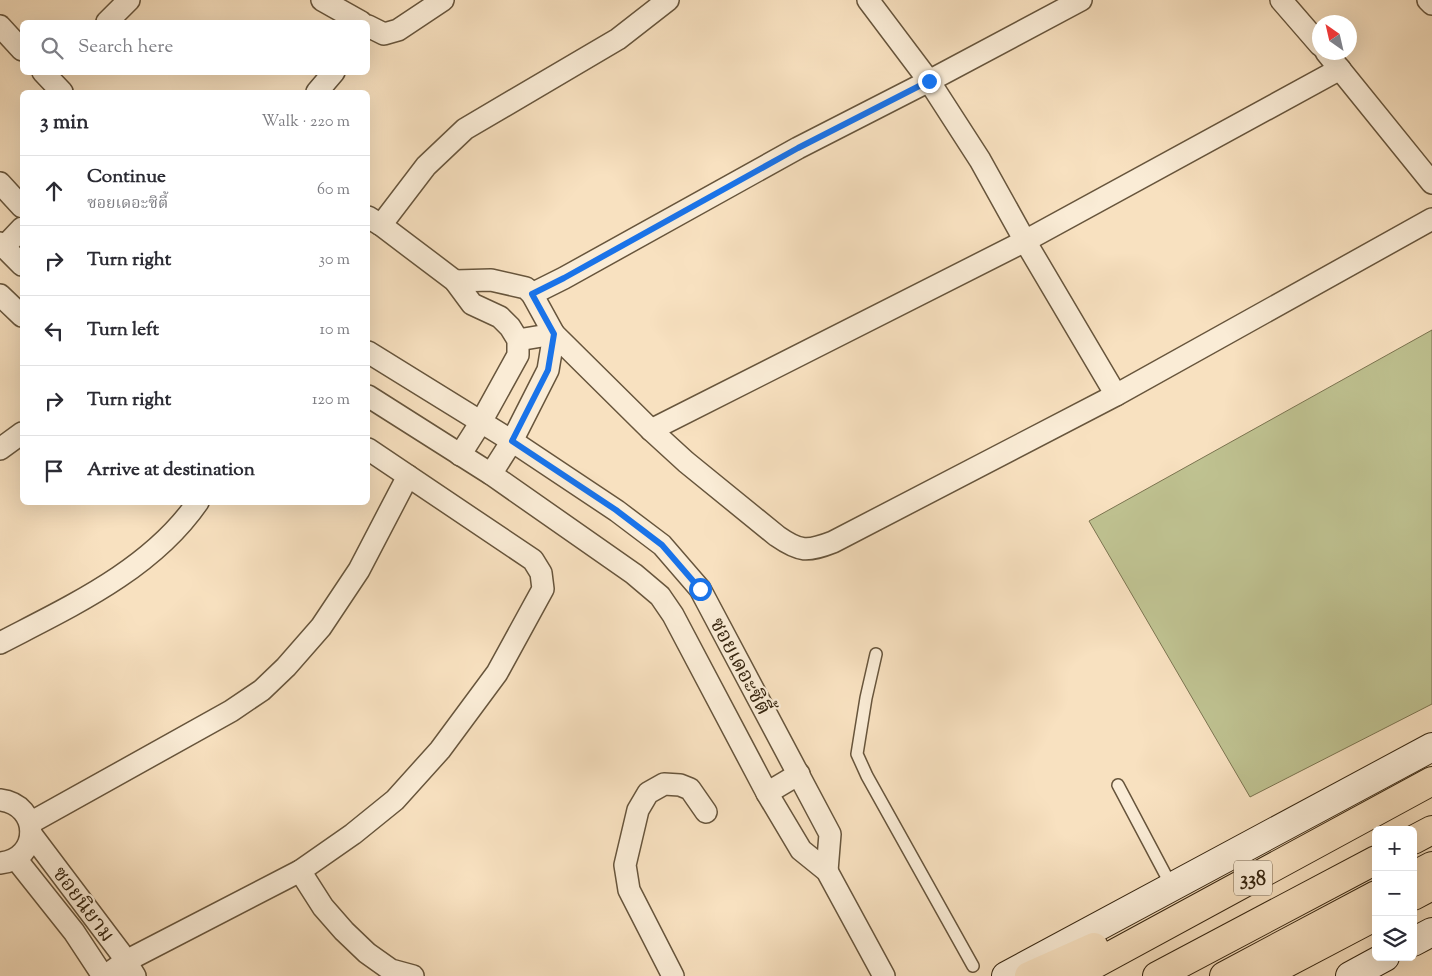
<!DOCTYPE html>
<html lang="en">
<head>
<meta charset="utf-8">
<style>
	:root { --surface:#fff; --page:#f7f7f7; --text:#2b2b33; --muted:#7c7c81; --line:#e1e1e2 }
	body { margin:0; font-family:"Sorts Mill Goudy","Noto Serif Thai",serif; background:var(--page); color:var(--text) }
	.controls { position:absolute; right:15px; bottom:15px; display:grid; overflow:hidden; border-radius:8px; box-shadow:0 5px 20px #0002 }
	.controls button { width:45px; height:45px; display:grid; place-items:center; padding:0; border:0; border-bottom:1px solid var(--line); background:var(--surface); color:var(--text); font:25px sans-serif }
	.compass { position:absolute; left:1312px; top:15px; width:45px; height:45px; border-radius:50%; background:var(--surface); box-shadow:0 5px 20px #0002; rotate:326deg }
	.stop { position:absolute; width:15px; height:15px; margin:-11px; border:4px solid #1a73e8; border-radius:50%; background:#fff }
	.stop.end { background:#1a73e8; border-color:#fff; box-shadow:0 1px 5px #0008 }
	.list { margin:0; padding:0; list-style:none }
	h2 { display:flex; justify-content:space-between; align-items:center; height:65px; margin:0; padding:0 20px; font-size:21px }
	h2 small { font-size:16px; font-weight:400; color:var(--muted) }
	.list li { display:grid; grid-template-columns:32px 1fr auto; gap:15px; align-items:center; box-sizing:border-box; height:70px; padding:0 20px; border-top:1px solid var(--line) }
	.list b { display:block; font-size:19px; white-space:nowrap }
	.list p { margin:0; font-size:16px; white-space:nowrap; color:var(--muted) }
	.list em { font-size:16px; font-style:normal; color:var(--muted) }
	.icon { flex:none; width:28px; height:28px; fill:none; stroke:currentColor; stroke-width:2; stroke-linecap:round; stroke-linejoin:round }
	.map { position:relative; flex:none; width:1432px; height:976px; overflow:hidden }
	.search { position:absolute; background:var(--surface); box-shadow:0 5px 20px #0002; left:20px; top:20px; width:350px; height:55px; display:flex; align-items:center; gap:12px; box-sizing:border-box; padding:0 18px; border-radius:8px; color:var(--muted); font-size:19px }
	.panel { position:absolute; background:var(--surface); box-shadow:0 5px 20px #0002; left:20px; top:90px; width:350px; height:415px; border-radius:8px }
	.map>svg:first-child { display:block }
</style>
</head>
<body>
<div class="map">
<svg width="1432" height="976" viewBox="0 0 1432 976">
	<rect width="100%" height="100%" fill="#f8e1c0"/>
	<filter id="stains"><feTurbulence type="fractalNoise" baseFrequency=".004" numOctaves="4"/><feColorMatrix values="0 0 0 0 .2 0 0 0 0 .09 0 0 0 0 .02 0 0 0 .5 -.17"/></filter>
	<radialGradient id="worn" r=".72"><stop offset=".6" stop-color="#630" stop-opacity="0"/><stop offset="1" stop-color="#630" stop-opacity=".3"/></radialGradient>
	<path fill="#bfc291" stroke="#7b7450" d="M1432 330V704L1250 797 1089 521Z"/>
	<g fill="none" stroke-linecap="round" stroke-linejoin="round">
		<defs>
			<g id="lane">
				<path d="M876 654 866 698 857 754 867 776 973 966"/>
				<path d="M1118 785 1172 887"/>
			</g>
			<g id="street">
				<path d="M322 0 361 22"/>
				<path d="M868 0 929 81 980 160 1025 241 1116 395"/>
				<path d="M1281 0 1320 45"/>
				<path d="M1428 0 1432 4"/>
				<path d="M107 22 129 0"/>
				<path d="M0 26 22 50"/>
				<path d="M368 26 384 34 398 30 443 0"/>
				<path d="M1326 52 1432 183"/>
				<path d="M43 72 62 92"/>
				<path d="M317 92 334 72"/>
				<path d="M0 183 22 207"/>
				<path d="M368 217 381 225 455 281 472 304 500 317 510 327 518 340V355L481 422 460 455"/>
				<path d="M381 225 426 166 465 129 618 39 668 0"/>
				<path d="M0 243 22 265"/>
				<path d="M4 247 22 228"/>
				<path d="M455 281 491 280 526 288 532 294 554 334 548 370 512 441 491 474"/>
				<path d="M532 294 564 278 798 148 929 81 1081 0"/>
				<path d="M0 295 22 316"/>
				<path d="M518 340 554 334 651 430 686 462 777 536C800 552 807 552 833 542L1116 395 1432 219"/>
				<path d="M368 352 512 441 617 511 662 545 700 589 830 834 827 871"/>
				<path d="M368 396 491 474 634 574 660 596 673 615 767 793 801 850 827 871 884 976"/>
				<path d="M651 430 1025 241 1340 69"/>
				<path d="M0 449 22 433"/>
				<path d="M0 643C71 606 151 570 198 502"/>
				<path d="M767 793 799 774"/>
				<path d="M0 800C41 805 41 859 0 863"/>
				<path d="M30 823 231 711 262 690 286 667 321 627 359 570 408 476"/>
				<path d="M31 834 120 952 135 976"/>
				<path d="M16 859 74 932 103 976"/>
				<path d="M300 871 323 907 344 931 367 953 391 970 413 976"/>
				<path d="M105 976 126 961 300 871 353 834 395 800 440 750 497 673 543 589 541 573 533 560 368 449"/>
				<path d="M673 976 629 890 625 865 638 810 648 793 664 784 680 785 690 789 706 812"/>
			</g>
			<g id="secondary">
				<path d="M1413 942 1432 932"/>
				<path d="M1006 976 1432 747"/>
				<path d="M1350 976 1385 957"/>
			</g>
			<g id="primary">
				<path d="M1413 840 1432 830"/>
				<path d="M1413 876 1432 866"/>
				<path d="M1157 976 1376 860"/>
				<path d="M1224 976 1376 895"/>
			</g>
			<g id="highway">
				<path d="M1413 896 1432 886"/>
				<path d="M1029 976 1094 947"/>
				<path d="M1073 976 1432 781"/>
				<path d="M1262 976 1376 916"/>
			</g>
		</defs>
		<use href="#lane" stroke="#67553c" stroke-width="14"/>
		<use href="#street" stroke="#67553c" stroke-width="24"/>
		<use href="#secondary" stroke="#372610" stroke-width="30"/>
		<use href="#primary" stroke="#372610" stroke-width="30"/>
		<use href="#highway" stroke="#372610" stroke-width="30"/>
		<use href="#lane" stroke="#faecd6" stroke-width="11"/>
		<use href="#street" stroke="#faecd6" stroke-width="21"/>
		<use href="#secondary" stroke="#faecd6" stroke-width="28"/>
		<use href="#primary" stroke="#f8e1c0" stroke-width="28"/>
		<use href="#highway" stroke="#f8e1c0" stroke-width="28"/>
	</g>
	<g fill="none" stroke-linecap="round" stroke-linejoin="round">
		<path stroke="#1a73e8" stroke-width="6" d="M700 589 662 545 616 510 512 441 548 370 554 334 532 294 564 278 798 148 929 81"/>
	</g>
	<g text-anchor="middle" stroke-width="4.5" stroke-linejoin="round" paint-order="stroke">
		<rect fill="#faecd6" stroke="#72614b" stroke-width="1" x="1234" y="860.5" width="38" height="35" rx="4"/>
		<g font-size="20" font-weight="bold" fill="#372610">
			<text x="1253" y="885">338</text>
		</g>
		<g font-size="21" fill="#372610" stroke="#faecd6">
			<text transform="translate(741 666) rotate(62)" y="7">ซอยเดอะซิตี้</text>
			<text transform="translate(84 904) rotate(53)" y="7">ซอยนิยาม</text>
		</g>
	</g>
	<rect width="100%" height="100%" filter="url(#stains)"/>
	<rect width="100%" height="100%" fill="url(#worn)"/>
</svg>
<div class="controls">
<button>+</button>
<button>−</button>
<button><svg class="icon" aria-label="layers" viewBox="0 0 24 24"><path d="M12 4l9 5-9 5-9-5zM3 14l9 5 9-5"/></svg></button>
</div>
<svg class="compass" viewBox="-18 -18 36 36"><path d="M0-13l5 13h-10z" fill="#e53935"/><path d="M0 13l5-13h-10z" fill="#7c7c81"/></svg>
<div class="stop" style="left:700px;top:589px"></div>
<div class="stop end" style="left:929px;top:81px"></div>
<div class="search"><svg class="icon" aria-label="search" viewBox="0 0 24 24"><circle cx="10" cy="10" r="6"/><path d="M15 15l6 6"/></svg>Search here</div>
<section class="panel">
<h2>3 min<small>Walk · 220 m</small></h2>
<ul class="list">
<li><svg class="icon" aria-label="ahead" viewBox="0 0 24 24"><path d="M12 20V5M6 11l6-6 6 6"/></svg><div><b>Continue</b><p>ซอยเดอะซิตี้</p></div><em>60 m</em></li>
<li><svg class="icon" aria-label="right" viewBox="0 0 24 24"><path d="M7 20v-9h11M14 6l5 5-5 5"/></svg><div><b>Turn right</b></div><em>30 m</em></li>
<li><svg class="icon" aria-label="left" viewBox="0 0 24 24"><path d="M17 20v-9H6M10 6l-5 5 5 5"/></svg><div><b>Turn left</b></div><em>10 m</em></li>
<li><svg class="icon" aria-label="right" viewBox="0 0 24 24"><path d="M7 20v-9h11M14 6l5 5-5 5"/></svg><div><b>Turn right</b></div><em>120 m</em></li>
<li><svg class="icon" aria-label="arrive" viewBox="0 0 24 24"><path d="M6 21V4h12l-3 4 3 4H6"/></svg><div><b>Arrive at destination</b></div></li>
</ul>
</section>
</div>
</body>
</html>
